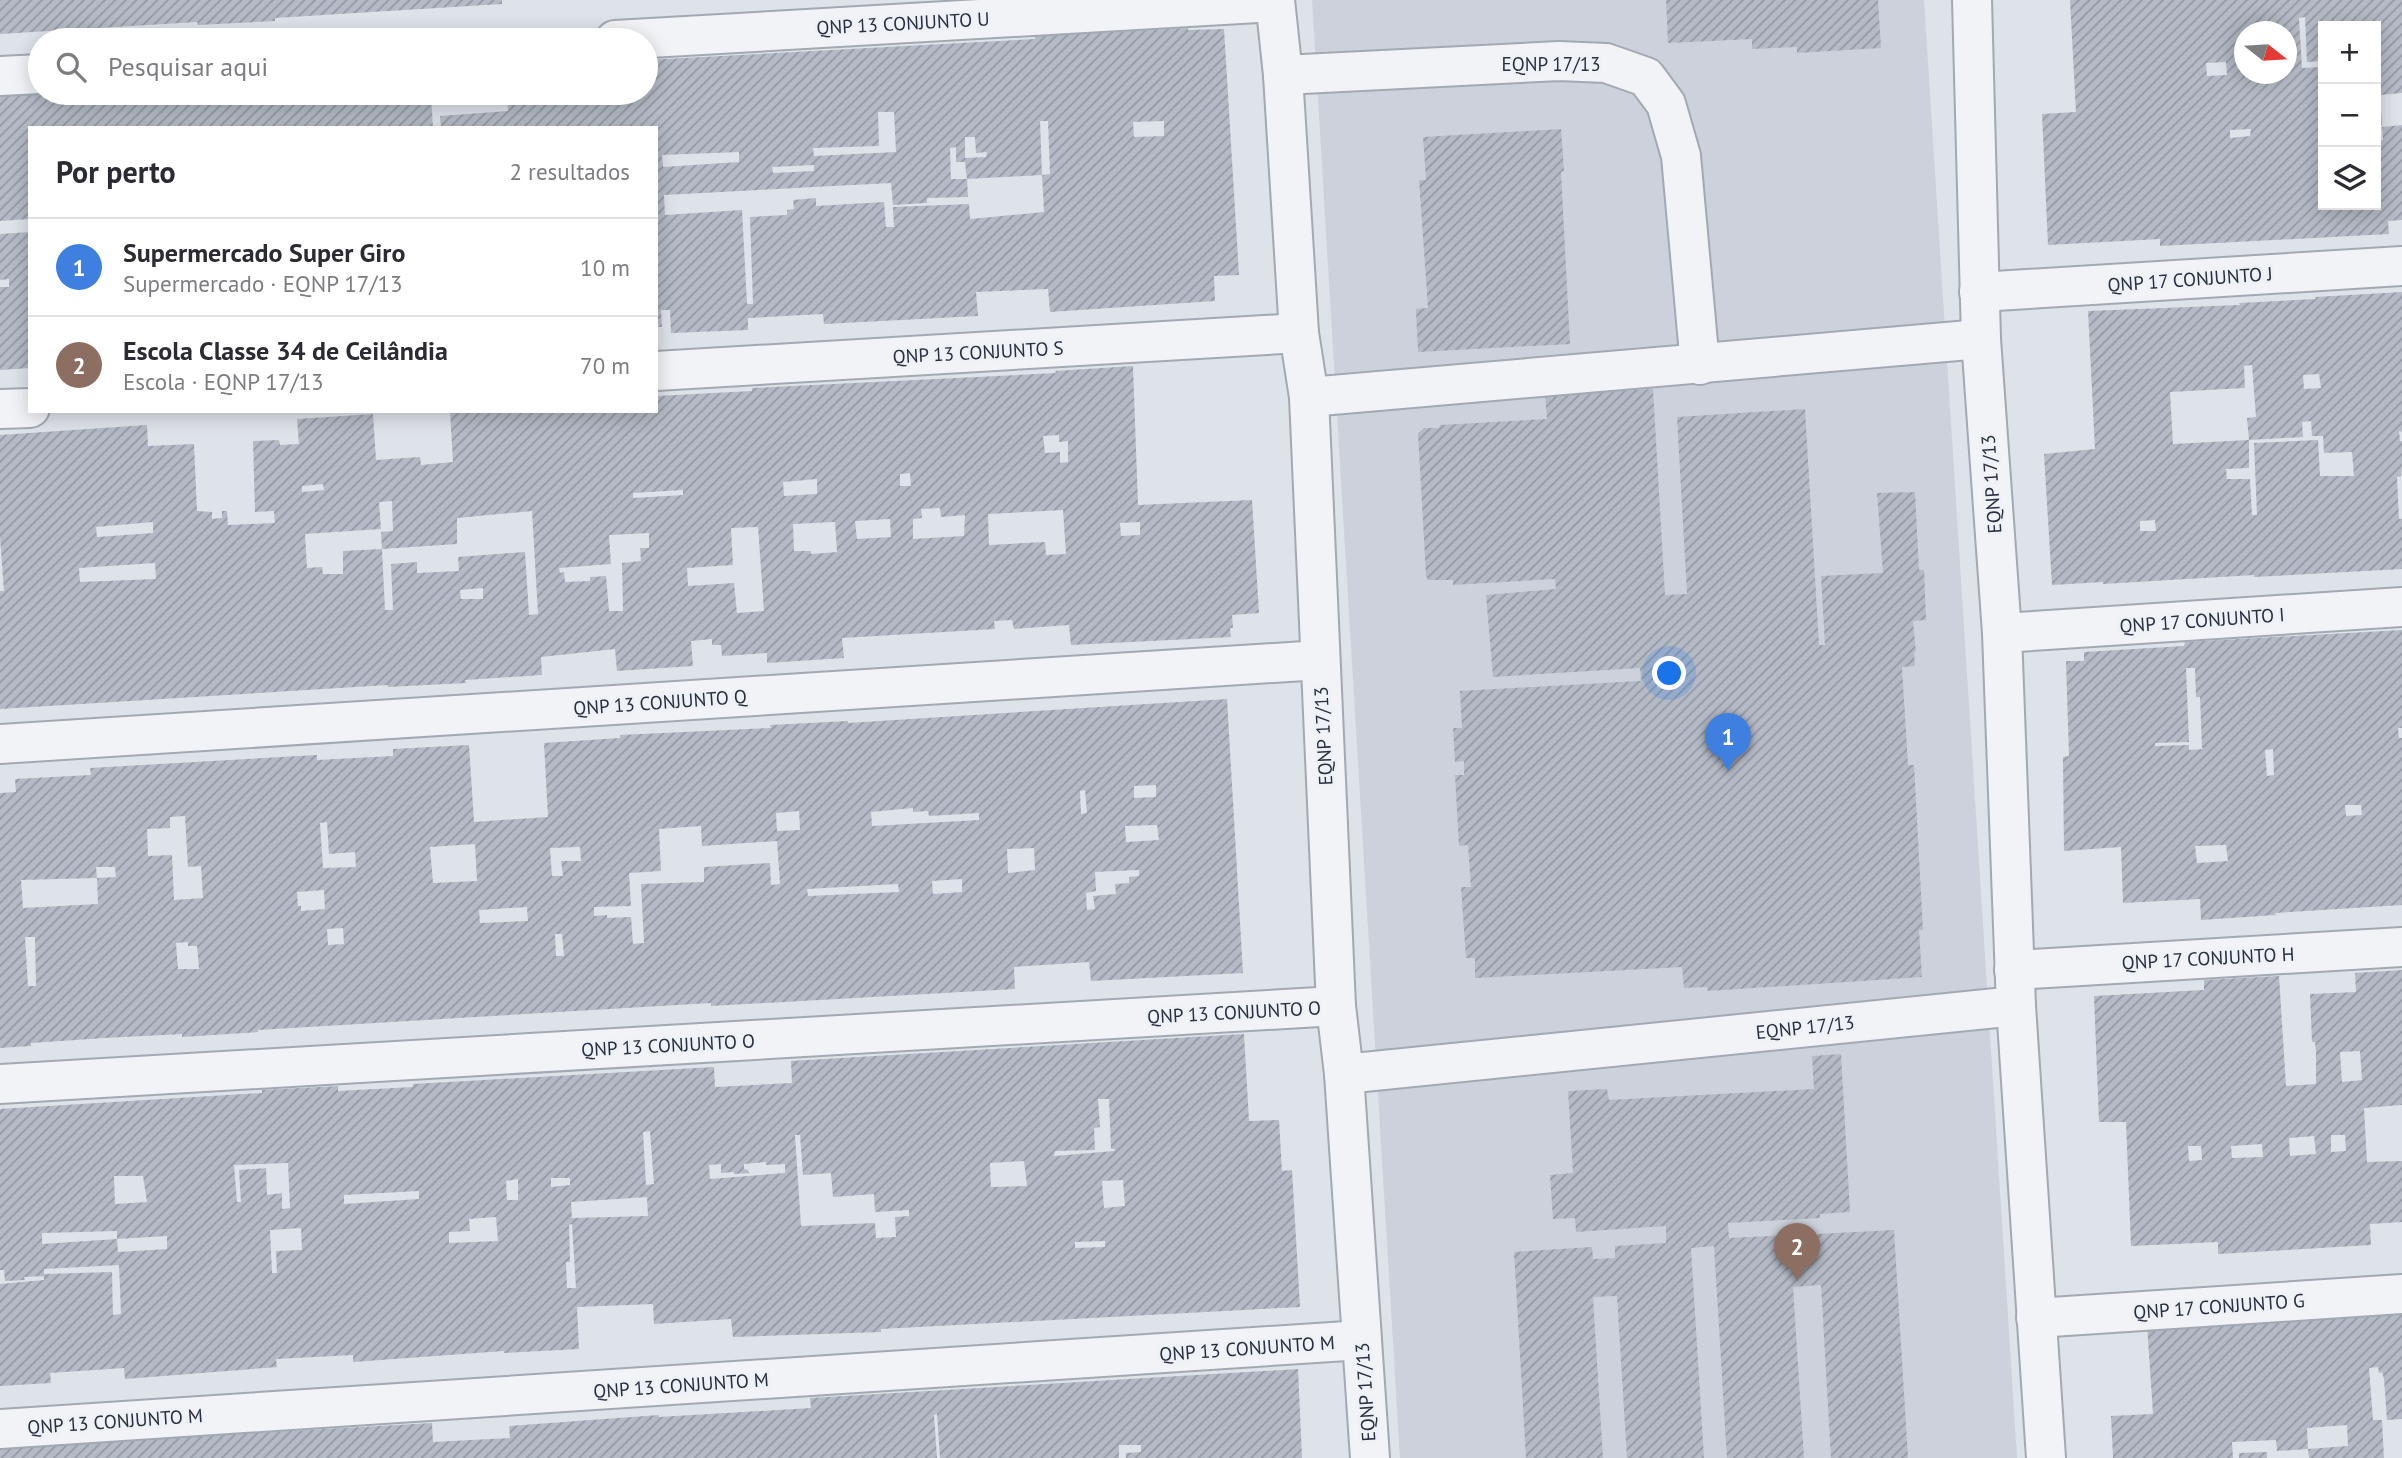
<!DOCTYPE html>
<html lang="pt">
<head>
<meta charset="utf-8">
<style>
	:root { --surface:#fff; --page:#f2f2f3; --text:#2b2b33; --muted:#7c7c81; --line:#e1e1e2; --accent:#7c3aed }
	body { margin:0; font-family:"PT Sans",sans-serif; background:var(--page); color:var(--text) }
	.controls { position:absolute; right:21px; top:21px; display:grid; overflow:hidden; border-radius:0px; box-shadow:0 4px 18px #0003 }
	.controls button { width:63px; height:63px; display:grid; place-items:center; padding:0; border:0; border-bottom:2px solid var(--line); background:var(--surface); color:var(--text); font:35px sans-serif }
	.compass { position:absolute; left:2234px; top:21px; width:63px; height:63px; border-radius:50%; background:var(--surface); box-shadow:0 4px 18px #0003; rotate:107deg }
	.you { position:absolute; left:1670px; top:674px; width:24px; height:24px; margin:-18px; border:5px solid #fff; border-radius:50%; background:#1a73e8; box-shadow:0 0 0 10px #1a73e833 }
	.badge { display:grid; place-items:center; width:46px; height:46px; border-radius:50%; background:var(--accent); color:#fff; font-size:23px; font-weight:700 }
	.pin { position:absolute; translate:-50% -58px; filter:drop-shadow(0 2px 4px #0008) }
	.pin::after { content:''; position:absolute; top:37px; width:24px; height:21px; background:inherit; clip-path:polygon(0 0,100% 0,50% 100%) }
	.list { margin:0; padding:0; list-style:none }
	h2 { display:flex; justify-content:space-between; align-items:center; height:91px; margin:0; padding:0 28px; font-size:30px }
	h2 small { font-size:23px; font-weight:400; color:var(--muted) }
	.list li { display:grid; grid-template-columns:46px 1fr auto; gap:21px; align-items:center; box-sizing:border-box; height:98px; padding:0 28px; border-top:2px solid var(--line) }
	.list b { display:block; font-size:26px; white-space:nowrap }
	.list p { margin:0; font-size:23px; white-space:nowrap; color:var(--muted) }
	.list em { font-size:23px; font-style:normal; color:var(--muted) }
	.icon { flex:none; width:38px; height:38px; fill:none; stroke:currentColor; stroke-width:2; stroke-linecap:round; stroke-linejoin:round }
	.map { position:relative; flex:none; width:2402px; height:1458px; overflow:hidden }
	.search { position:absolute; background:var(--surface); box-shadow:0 4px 18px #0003; left:28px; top:28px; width:630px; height:77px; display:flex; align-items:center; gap:18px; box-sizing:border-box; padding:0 24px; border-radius:38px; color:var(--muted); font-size:26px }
	.panel { position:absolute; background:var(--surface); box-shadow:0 4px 18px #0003; left:28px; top:126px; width:630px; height:287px; border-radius:0px }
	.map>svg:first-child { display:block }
</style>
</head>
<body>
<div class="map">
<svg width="2402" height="1458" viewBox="0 0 2402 1458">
	<defs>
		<pattern id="building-hatch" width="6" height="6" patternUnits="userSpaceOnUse" patternTransform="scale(1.75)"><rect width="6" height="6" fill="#b5bbc6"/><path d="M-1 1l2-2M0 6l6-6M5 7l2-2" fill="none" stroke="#9398a2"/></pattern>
	</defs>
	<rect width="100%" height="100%" fill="#dee2e9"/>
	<path fill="#ccd1db" d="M1312 0H1924L2017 1458H1400Z"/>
	<g fill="url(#building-hatch)" fill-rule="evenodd">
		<path d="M0 0H502V4L275 18V21L198 25 197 22 0 34Z"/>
		<path d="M1666 0H1878L1881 48 1797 53V47L1752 49V39L1668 43Z"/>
		<path d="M2070 0H2402V93L2380 95 2382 125H2376V26H2323V61L2307 62 2305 17 2299 18 2302 68 2323 67V205H2376V141L2383 140 2382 127 2402 125V220L2388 221 2389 234 2160 246V239L2048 245 2042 114 2076 112ZM2244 32H2286V74H2244ZM2226 62 2227 75 2207 76 2206 63ZM2251 129 2250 136 2230 138V130Z"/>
		<path d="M1188 28V30L1224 29 1239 275 1214 276 1215 301 1050 312 1048 289 976 292 978 316 824 324 823 314 748 318V330L671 333 670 310H661L662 327H656V128H441L440 116 508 111 507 93H646V60L961 43 1035 39V36ZM878 112H894L896 152 814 156 813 148 879 146ZM1040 121H1048L1050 174 1042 175 1044 212 970 219 969 204 893 207 894 227H886L884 202 816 206V198L793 200 794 209 787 210V215L750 217 753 304H747L742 210 665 215 664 195 891 183 893 205 927 203V198L968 197 967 179 1042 175ZM1164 121V136L1134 137 1133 122ZM965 137H975L976 153 987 152 986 157 965 158ZM956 147V162H965L967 179H951L950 148ZM739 152V162L663 167 662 155ZM814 165V171L773 173 772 167Z"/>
		<path d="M40 92 431 93 433 128H30V219L0 221V94Z"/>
		<path d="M1561 129 1564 171 1561 172 1570 344 1418 352 1416 309 1428 308 1419 180H1426L1423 137Z"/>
		<path d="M30 232V368L0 370V287H9V279L0 280V234Z"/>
		<path d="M2402 292V432L2399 431 2400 441H2402V465L2401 476 2397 477 2399 519H2402V569L2254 577V575L2103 584V582L2052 585 2044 454 2095 449 2088 311 2240 305 2239 303 2316 299 2315 297ZM2252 365 2256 417 2247 418 2249 440 2303 437 2302 422 2311 421 2312 436H2323L2324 453 2352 452 2354 476H2320L2318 440 2254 443 2257 515H2252L2250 479H2227L2226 469 2249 468V440L2173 444 2170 392 2245 388 2244 366ZM2319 374 2321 388 2304 389 2303 375ZM2155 520 2156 531H2140V521Z"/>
		<path d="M1133 366 1138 505 1252 500 1259 613 1232 615 1233 628H1230L1231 637 1071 645 1069 625 1014 629 1012 620 994 621 995 629 842 638 844 658 767 663V653L722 656 721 645H712V639L691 641 693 666 617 671 615 649 541 657 542 675 465 680 466 683 388 687V685L0 709V591H4L0 537V435L147 425 148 446 194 444 197 511 212 512V519L222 518V511H227L228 525 275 523 274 511 255 512 253 441 279 440 280 445 299 444 297 419 373 414 376 460 420 457 421 465 453 462 450 411H656V396L752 391V388L1056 373 1055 371ZM1059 435V442L1068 441V462L1060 463V452L1045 453 1043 436ZM910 473 911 486H900V474ZM817 479V494L784 496 783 482ZM323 484 324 490 302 492V486ZM683 490V495L633 498V493ZM392 501 393 531 381 532 382 549 457 544V518L532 511 538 614 529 615 525 552 458 557 459 571 417 573V562L391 564 393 610H385L382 549 343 551V574H323L322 567 307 568 305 534 381 529 379 502ZM940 508 941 517 965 515 964 536 913 539V519L922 518 921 509ZM1063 510 1066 554 1046 555 1045 542 989 545 988 514ZM890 519 891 537 857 539 855 521ZM153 522V533L97 537 96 527ZM835 522 837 552 811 554V551H794L793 524ZM1140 522V535L1121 536 1120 523ZM758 527 764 611 737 613 734 583 688 586 687 568 733 565 731 528ZM649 533V548H640L641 561 622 563 623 611H609L606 576 590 577V581L565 582 564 572 560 573 559 568 611 564 609 535ZM155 563 156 579 80 582 79 568ZM483 588V599H461L460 590Z"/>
		<path d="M1653 389 1665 595 1687 594 1677 417 1805 409 1819 645H1825L1821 576 1883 573 1877 493 1915 492 1919 570H1924L1926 620 1913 621 1916 652H1914L1915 666 1902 667 1908 765H1914L1923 930H1919L1922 977 1708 991 1707 987 1684 988 1682 967 1475 978V958H1466L1461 887H1471L1468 845 1459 846 1455 775H1464V761L1455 762 1453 728H1462L1460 691 1639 681H1641L1640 668 1493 677 1486 595 1556 589 1555 579 1453 585V580H1428L1426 576 1418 433 1424 428H1439L1440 425 1547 419 1545 395Z"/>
		<path d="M2402 630V728H2398L2399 738H2402V905L2275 913 2276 915 2201 920 2200 899 2123 903 2121 847 2064 851 2063 757 2069 756 2066 661H2084V652L2184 646 2185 642ZM2186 668H2195L2196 697H2200L2202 748 2204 749 2189 750V745L2155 746V743L2189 742ZM2273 749 2274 775 2267 776 2265 750ZM2345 805H2361L2362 815 2346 816ZM2226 845 2228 861 2197 863 2195 846Z"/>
		<path d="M1227 699 1243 973 1091 981 1089 962 1014 967 1015 989 711 1006V1003L258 1030V1032L182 1037V1034L105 1038 31 1043V1046L0 1048V793L16 792 15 779 91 775 90 768 317 755V760L393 756V749L469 745 474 822 548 817 544 743 620 738V735L771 728 770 725 848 721V723ZM1156 785V797L1134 798V786ZM1085 790 1087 813 1081 814 1080 791ZM913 808V812L928 811 929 816 979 813V820L872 826 871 812ZM799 811 800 830 777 831 776 813ZM185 816 188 867 201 866 203 898 174 900 172 855 148 856 147 829 170 828V817ZM327 822 329 854 355 852 356 867 323 868 320 823ZM1157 825 1159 840 1126 842 1125 826ZM701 826 702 846 777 841 780 884 771 885 770 863 704 867V882L641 884 644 943 633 944 631 917 607 918V915L594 916V907L631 906 629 873 661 871 659 829ZM475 844 477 881 433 883 430 847ZM580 847 581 861H561L563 876H552L550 848ZM1034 848 1035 870 1008 873 1007 849ZM96 867H115L116 877 97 878 98 904 23 908 21 880 97 878ZM1139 870V876L1129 877V883L1115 884 1116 894 1093 896 1095 909 1087 910 1086 893 1096 891 1095 872ZM962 879V892L933 894 932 881ZM898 884 899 892 808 896 807 889ZM324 890 325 909 301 911V906H298L297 892ZM527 907 528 921 480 923 479 910ZM343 928 344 944 328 945 327 929ZM555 934H562L564 956H556ZM25 937H35L36 986H28ZM188 942V946H197L199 969H178L176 943Z"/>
		<path d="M2402 970V1105L2364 1108 2367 1162 2402 1161V1222L2370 1224 2371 1245 2218 1254V1242L2131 1246 2126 1122H2099L2094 996 2204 990V980L2279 976 2286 1086 2316 1084V1052L2315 1042H2312L2310 994 2356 992 2355 973ZM2360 1051 2362 1080 2342 1082 2340 1052ZM2331 1135H2345L2346 1151 2331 1152ZM2314 1136 2316 1154 2290 1156 2289 1138ZM2262 1144 2263 1157 2232 1158 2231 1146ZM2188 1146H2201L2202 1160 2189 1161Z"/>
		<path d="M1244 1034 1249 1121 1279 1120 1282 1171 1292 1170 1300 1307 881 1329V1332L733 1337 731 1319 654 1324 653 1304 577 1307 579 1349 504 1353V1351L353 1362V1355L276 1359 277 1367 125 1379 124 1368 50 1373 51 1383 0 1386V1284L44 1280V1274L112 1272 113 1315 121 1314 119 1265 44 1269V1276L24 1277 25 1280 5 1281 4 1270H0V1109L262 1093V1090L338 1086V1091L413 1087V1084L714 1067 715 1087 792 1083 791 1061ZM1098 1099H1109L1111 1149H1115L1114 1151 1054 1156 1055 1151 1095 1150 1094 1128 1100 1127ZM650 1131 654 1184 646 1185 643 1132ZM795 1135H800L803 1175 831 1173 833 1197 874 1194 875 1212 909 1210V1216L895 1217 896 1237 876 1238 875 1223 801 1226ZM1024 1161 1027 1186 991 1187 990 1163ZM766 1162V1165L785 1164V1173L710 1179 709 1165 721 1164V1173L734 1172V1174L749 1173 748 1170 744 1169V1164ZM288 1163 290 1208 282 1209V1193L267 1195 266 1168 239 1170 241 1202H237L234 1165ZM114 1176H143L147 1202 115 1204ZM551 1178H570V1185L551 1187ZM518 1179V1200H507L506 1181ZM1123 1180 1125 1206 1104 1208 1102 1181ZM419 1191V1199L344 1204V1195ZM647 1197 648 1216 572 1218 571 1202ZM496 1217 498 1241 449 1243V1232L470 1231 469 1219ZM572 1224 576 1288H567L566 1262H570L569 1225ZM301 1228 302 1250 276 1251 277 1273H272L270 1230ZM117 1231V1239L167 1236V1249L118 1252 117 1239 42 1244V1233ZM1105 1241V1247L1075 1248V1242Z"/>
		<path d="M1841 1054 1850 1212 1820 1214V1218L1728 1223 1729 1238 1792 1235V1243H1818L1817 1234 1894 1230 1908 1458H1831L1821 1285 1793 1287 1804 1458H1727L1714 1246 1691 1248 1704 1458H1627L1617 1296 1593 1297 1603 1458H1526L1514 1252 1592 1247 1593 1259 1615 1258V1246L1666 1243V1226L1576 1232 1575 1218 1553 1219 1550 1175 1573 1173 1568 1091 1607 1089 1609 1100 1814 1089 1812 1056Z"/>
		<path d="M2402 1302V1419L2387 1420 2384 1379 2382 1372 2379 1373 2378 1367 2369 1368 2373 1420H2382L2384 1458H2309L2308 1449 2348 1446 2347 1425 2307 1428 2308 1449 2277 1451 2276 1440 2232 1442 2233 1458H2113L2111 1416 2153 1414 2147 1325Z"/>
		<path d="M1298 1369 1302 1458H1126V1453L1141 1452V1445H1119V1458H940L937 1414 934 1415 937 1458H0V1447L432 1423 433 1442 510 1438 509 1426 659 1415V1417L811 1408 810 1398Z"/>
		<path d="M2267 1452V1458H2239V1453Z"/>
	</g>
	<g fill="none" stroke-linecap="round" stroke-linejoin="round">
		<defs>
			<g id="street">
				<path d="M1275 0 1283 75 1299 333 1309 397 1336 1006 1344 1074 1370 1458"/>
				<path d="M1972 0 1981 339 2002 633 2016 1006 2046 1458"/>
				<path d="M615 40 1275 2"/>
				<path d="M1283 75 1559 61 1606 63 1646 77 1666 104 1681 156 1700 365"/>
				<path d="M0 76 40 74"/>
				<path d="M1979 292 2402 266"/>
				<path d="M656 371 1299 333"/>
				<path d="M1309 397 1981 339"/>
				<path d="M0 409 30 408"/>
				<path d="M2002 633 2402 607"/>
				<path d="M0 744 1320 660"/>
				<path d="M2014 970 2402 947"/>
				<path d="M1344 1074 2016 1006"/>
				<path d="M0 1084 1336 1006"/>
				<path d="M2036 1318 2402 1294"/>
				<path d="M0 1429 1362 1340"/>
			</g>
		</defs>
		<use href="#street" stroke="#a3a9b3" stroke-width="42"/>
		<use href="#street" stroke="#f1f3f7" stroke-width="38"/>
	</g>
	<g text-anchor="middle" stroke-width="6" stroke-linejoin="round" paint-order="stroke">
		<g font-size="19" fill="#272f40" stroke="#eef1f6">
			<text transform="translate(903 23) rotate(-3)" y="7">QNP 13 CONJUNTO U</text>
			<text x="1551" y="71">EQNP 17/13</text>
			<text transform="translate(2190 279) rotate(-4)" y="7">QNP 17 CONJUNTO J</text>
			<text transform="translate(978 352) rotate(-3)" y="7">QNP 13 CONJUNTO S</text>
			<text transform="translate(1991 484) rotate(-94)" y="7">EQNP 17/13</text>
			<text transform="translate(2202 620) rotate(-4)" y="7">QNP 17 CONJUNTO I</text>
			<text transform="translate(660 702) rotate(-4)" y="7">QNP 13 CONJUNTO Q</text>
			<text transform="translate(1323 736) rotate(-93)" y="7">EQNP 17/13</text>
			<text transform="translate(2208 958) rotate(-3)" y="7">QNP 17 CONJUNTO H</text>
			<text transform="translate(1234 1012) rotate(-3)" y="7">QNP 13 CONJUNTO O</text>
			<text transform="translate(1805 1027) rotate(-6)" y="7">EQNP 17/13</text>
			<text transform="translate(668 1045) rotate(-3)" y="7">QNP 13 CONJUNTO O</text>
			<text transform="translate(2219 1306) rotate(-4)" y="7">QNP 17 CONJUNTO G</text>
			<text transform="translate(1247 1348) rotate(-4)" y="7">QNP 13 CONJUNTO M</text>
			<text transform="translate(681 1385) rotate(-4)" y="7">QNP 13 CONJUNTO M</text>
			<text transform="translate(1365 1392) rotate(-94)" y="7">EQNP 17/13</text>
			<text transform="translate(115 1421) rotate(-4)" y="7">QNP 13 CONJUNTO M</text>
		</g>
	</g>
</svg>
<div class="controls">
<button>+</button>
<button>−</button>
<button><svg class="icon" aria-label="layers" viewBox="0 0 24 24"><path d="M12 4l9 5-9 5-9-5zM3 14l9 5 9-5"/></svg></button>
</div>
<svg class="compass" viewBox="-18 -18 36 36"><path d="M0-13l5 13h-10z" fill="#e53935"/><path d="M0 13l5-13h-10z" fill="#7c7c81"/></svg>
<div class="you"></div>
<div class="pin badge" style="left:1728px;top:771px;background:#3f7fe0">1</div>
<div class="pin badge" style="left:1797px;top:1281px;background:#8d6e63">2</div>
<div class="search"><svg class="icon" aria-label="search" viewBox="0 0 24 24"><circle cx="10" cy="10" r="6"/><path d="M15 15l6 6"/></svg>Pesquisar aqui</div>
<section class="panel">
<h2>Por perto<small>2 resultados</small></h2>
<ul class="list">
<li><span class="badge" style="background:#3f7fe0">1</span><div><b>Supermercado Super Giro</b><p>Supermercado · EQNP 17/13</p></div><em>10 m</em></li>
<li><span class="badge" style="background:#8d6e63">2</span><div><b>Escola Classe 34 de Ceilândia</b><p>Escola · EQNP 17/13</p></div><em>70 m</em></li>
</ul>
</section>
</div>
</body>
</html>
